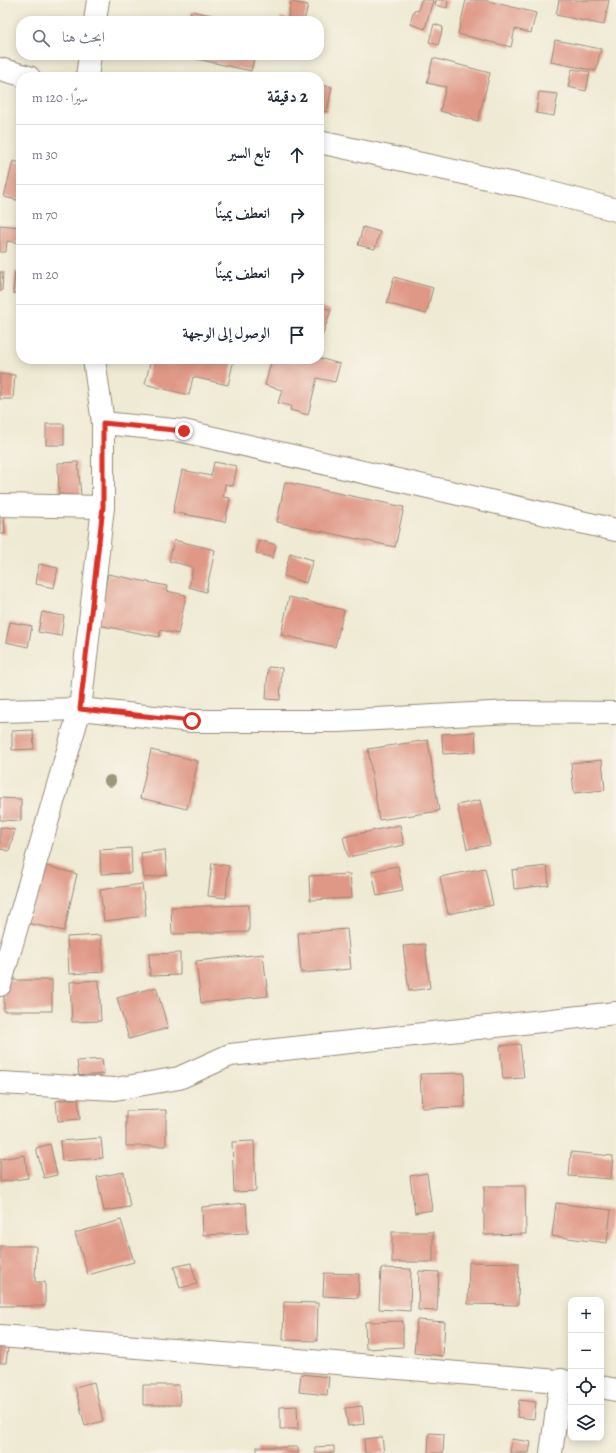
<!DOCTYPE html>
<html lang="ar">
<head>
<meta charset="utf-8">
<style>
	:root { --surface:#fff; --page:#f6f6f7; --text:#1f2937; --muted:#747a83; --line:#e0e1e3 }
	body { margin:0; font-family:Alegreya,Amiri,serif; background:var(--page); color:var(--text); direction:rtl }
	.controls { position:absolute; right:12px; bottom:12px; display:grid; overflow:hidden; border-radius:8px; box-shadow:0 2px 10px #0003 }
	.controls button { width:36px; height:36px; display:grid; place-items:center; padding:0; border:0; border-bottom:1px solid var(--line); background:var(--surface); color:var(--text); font:20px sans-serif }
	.stop { position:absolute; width:12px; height:12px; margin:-9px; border:3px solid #d93025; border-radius:50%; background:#fff }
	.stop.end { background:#d93025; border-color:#fff; box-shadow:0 1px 4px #0008 }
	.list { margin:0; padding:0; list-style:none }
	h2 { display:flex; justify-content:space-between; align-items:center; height:52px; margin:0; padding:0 16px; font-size:17px }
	h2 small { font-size:13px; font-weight:400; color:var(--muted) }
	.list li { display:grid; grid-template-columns:26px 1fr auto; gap:12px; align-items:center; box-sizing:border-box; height:60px; padding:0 16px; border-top:1px solid var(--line) }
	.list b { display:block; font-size:15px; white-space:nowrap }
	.list em { font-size:13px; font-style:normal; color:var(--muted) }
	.icon { flex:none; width:22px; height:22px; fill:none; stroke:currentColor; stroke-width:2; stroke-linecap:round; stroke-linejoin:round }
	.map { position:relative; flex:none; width:616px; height:1453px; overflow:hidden; direction:ltr }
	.search { position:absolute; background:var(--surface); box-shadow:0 2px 10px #0003; left:16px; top:16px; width:308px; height:44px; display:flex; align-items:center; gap:10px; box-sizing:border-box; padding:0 14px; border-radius:16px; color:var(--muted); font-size:15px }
	.panel { position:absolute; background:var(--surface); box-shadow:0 2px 10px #0003; left:16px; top:72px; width:308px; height:292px; border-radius:16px; direction:rtl }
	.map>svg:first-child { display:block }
</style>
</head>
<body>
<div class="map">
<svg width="616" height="1453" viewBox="0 0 616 1453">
	<rect width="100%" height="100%" fill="#f7f3e8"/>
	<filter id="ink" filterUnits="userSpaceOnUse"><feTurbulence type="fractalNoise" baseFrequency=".025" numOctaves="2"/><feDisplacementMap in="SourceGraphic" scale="8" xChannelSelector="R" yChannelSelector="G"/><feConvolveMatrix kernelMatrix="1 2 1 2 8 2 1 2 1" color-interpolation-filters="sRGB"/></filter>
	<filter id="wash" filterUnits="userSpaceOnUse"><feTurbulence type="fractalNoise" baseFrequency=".012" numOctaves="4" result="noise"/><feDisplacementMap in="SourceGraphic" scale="16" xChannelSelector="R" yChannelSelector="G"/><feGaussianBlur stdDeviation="0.9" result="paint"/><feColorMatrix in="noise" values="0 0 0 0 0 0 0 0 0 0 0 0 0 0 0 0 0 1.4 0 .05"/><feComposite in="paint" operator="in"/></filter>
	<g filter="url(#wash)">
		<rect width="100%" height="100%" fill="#efead3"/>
		<g id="blocks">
			<g fill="#e09886">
				<path d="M421 0H433L425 29 410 24 414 10 418 11Z"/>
				<path d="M436 0H448L447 8 435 5Z"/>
				<path d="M466 0H484L536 13 531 33 515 29 511 47 458 34Z"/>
				<path d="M559 0H609L604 25 556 15Z"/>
				<path d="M291 2 308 5 304 21H280L281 17 288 19Z"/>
				<path d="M191 11 235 20V21H189Z"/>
				<path d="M434 24 443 27 438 45 429 42Z"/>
				<path d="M555 40 601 49 596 71 551 62Z"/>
				<path d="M179 55H255L251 71Z"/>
				<path d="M433 58 490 73 478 121 440 111 446 87 427 83Z"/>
				<path d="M572 69 590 72 586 91 568 87Z"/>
				<path d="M319 85 332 87 327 112 319 110Z"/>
				<path d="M539 92 558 94 554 116 536 113Z"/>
				<path d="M13 161 21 163V201L4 197Z"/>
				<path d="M0 225 21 227V243L7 241 6 252H0Z"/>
				<path d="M363 227 380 232 375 249 358 245Z"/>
				<path d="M0 272H3L2 291H0Z"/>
				<path d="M15 272H21V294L13 293Z"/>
				<path d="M394 277 433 288 426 314 387 303Z"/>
				<path d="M319 306 331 310 319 345Z"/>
				<path d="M319 358 340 364 335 382 317 378 308 415 290 410 291 406 278 403 282 390 265 385 272 359Z"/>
				<path d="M151 359H234L228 385 193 377 189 395 145 384Z"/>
				<path d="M0 374 15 375 13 399H0Z"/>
				<rect x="46" y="424" width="18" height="21"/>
				<path d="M78 462 81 496 59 494 58 463Z"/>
				<path d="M214 462 237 466 233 486 225 484 223 497 230 498 225 522 173 512 182 470 211 476Z"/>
				<path d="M285 482 404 507 395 547 277 522Z"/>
				<path d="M0 516H4L5 534H0Z"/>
				<path d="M174 540 215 550 206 592 189 587 193 567 169 561Z"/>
				<path d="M259 540 276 545 273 558 256 553Z"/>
				<path d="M290 553 313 560 306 583 284 576Z"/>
				<path d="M39 564 58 568 54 588 36 584Z"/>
				<path d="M108 574 167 586 166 591 186 595 178 634 161 630 159 637 98 625Z"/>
				<path d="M289 597 344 610 335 647 281 635Z"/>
				<path d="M42 612 64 616 61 636 38 632Z"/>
				<path d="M10 622 32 626 28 647 6 642Z"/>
				<path d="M268 667 282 668 280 700 266 699Z"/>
				<path d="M33 730 34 749 12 750V731Z"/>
				<path d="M475 732 476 752 443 754 442 734Z"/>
				<path d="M428 740 439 811 379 820 368 749Z"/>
				<path d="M151 750 198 761 187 809 140 798Z"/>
				<path d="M602 760 605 790 574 793 571 763Z"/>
				<path d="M0 798 21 799V821L0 820Z"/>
				<path d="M480 800 490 845 467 849 457 805Z"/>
				<path d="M400 825 404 845 348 857 343 837Z"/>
				<path d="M0 827 15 830 9 851 0 849Z"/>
				<path d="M131 848 132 873 101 874 100 850Z"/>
				<path d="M165 850 167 875 144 878 141 853Z"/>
				<path d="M212 863 229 866 226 898 208 896Z"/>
				<path d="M42 865 77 874 64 931 27 923Z"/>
				<path d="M398 866 403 891 377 896 372 871Z"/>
				<path d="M547 866 549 885 514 889 512 870Z"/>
				<path d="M485 868 493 905 448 914 440 877Z"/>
				<path d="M350 874 352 898 310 900 309 876Z"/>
				<path d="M142 884 146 916 104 921 100 890Z"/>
				<path d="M249 905V932L172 934 171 907Z"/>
				<path d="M347 929 351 969 301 973 298 933Z"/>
				<path d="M101 935 103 972 69 974 67 937Z"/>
				<path d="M425 944 430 988 409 991 403 946Z"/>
				<path d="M180 953V975L150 976 149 954Z"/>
				<path d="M263 954 268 996 201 1003 196 961Z"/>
				<rect x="4" y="980" width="48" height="31"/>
				<path d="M99 980 101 1021 72 1022 70 982Z"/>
				<path d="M156 987 168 1028 129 1039 117 998Z"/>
				<path d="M520 1044 524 1078 503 1079 500 1046Z"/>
				<path d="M102 1059 104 1074 79 1076 77 1061Z"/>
				<path d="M464 1073 465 1107 422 1108 420 1074Z"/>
				<path d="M78 1098 80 1119 58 1121 56 1101Z"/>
				<path d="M166 1110V1146H126V1111Z"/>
				<path d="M101 1138 103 1158 62 1161 60 1141Z"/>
				<path d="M254 1141 256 1191 234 1192 232 1142Z"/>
				<path d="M50 1144 57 1175 44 1178 36 1148Z"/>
				<path d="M571 1152 613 1156 611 1179 569 1176Z"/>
				<path d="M25 1155 28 1178 0 1182V1159Z"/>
				<path d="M124 1172 130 1207 104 1211 97 1177Z"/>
				<path d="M427 1173 432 1210 415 1213 410 1176Z"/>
				<path d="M484 1186H525L526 1234 484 1235Z"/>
				<path d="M246 1203 248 1233 203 1235 202 1207Z"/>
				<path d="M556 1203 611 1210 607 1243 552 1236Z"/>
				<path d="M121 1220 134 1262 88 1275 75 1233Z"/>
				<rect x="392" y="1232" width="41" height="30"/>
				<path d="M0 1246H36L35 1282H45V1306H0Z"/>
				<path d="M469 1262 519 1263 518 1305 468 1304Z"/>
				<path d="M191 1263 197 1284 180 1288 174 1267Z"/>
				<path d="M381 1268 411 1269 410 1311 379 1309Z"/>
				<path d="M419 1271 439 1272 437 1311 418 1310Z"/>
				<path d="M324 1273 359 1274 358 1298 323 1296Z"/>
				<path d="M284 1302 318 1303 317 1341 283 1340Z"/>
				<path d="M417 1320 445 1322 443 1356 414 1353Z"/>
				<path d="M403 1321V1347L366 1349 365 1322Z"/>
				<path d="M0 1340 9 1341 6 1363H0Z"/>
				<path d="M301 1374 329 1377 327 1395 299 1392Z"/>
				<path d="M94 1382 103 1421 85 1426 75 1387Z"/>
				<path d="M143 1385H179L180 1405H143Z"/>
				<path d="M519 1400 536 1402 534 1419 517 1417Z"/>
				<path d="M297 1406 298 1429H280V1407Z"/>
				<path d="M362 1406 364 1424 348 1426 345 1408Z"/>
				<path d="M429 1433 444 1434 443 1453H428Z"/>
				<path d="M382 1437 384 1453H365L364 1439Z"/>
				<path d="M512 1439 531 1442 529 1453H510Z"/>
				<path d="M334 1446V1453H315V1447Z"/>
				<rect x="257" y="1447" width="41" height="6"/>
			</g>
		</g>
	</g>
	<g filter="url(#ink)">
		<use href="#blocks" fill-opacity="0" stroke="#958a78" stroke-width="1"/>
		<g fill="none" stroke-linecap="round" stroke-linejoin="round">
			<defs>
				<g id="minor">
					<path d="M95 21 98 0"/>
					<path d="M0 69 29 77"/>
					<path d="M87 77 90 55"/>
					<path d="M319 142 529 187 616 210"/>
					<path d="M103 423 183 431 616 530"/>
					<path d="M0 505 103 507"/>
					<path d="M0 711 80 709 192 721H339L510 712 616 713"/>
					<path d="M0 985 80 709 103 507V423L94 359"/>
					<path d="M0 1083 115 1089 179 1078 230 1055 616 1013"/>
					<path d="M0 1336 571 1382"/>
					<path d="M601 1387 616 1390"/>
					<path d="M551 1453 561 1380"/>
				</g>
			</defs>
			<use href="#minor" stroke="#958a78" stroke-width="24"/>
			<use href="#minor" stroke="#fff" stroke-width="22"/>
		</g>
		<circle fill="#9c967a" cx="110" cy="781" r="6"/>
	</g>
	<g fill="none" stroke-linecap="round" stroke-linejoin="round" filter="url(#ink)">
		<path stroke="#d93025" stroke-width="5" d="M184 431 103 423V507L80 709 192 721"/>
	</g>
</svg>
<div class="controls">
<button>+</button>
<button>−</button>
<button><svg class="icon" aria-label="locate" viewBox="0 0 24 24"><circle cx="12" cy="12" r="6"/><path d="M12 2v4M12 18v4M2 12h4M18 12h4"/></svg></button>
<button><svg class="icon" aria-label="layers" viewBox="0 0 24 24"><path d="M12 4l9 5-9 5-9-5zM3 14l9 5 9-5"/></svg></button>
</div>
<div class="stop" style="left:192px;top:721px"></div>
<div class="stop end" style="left:184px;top:431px"></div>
<div class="search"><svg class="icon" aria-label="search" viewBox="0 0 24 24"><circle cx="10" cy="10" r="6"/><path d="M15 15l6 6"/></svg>ابحث هنا</div>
<section class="panel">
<h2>2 دقيقة<small>سيرًا · 120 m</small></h2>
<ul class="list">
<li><svg class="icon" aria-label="ahead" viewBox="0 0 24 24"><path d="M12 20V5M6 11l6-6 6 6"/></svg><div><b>تابع السير</b></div><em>30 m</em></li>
<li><svg class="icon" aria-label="right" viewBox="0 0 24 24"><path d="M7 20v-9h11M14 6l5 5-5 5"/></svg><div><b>انعطف يمينًا</b></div><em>70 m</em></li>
<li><svg class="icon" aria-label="right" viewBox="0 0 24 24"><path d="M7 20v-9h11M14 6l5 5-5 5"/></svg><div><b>انعطف يمينًا</b></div><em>20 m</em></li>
<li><svg class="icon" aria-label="arrive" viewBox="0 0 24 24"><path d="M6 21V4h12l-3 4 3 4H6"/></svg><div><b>الوصول إلى الوجهة</b></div></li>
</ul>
</section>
</div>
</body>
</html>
